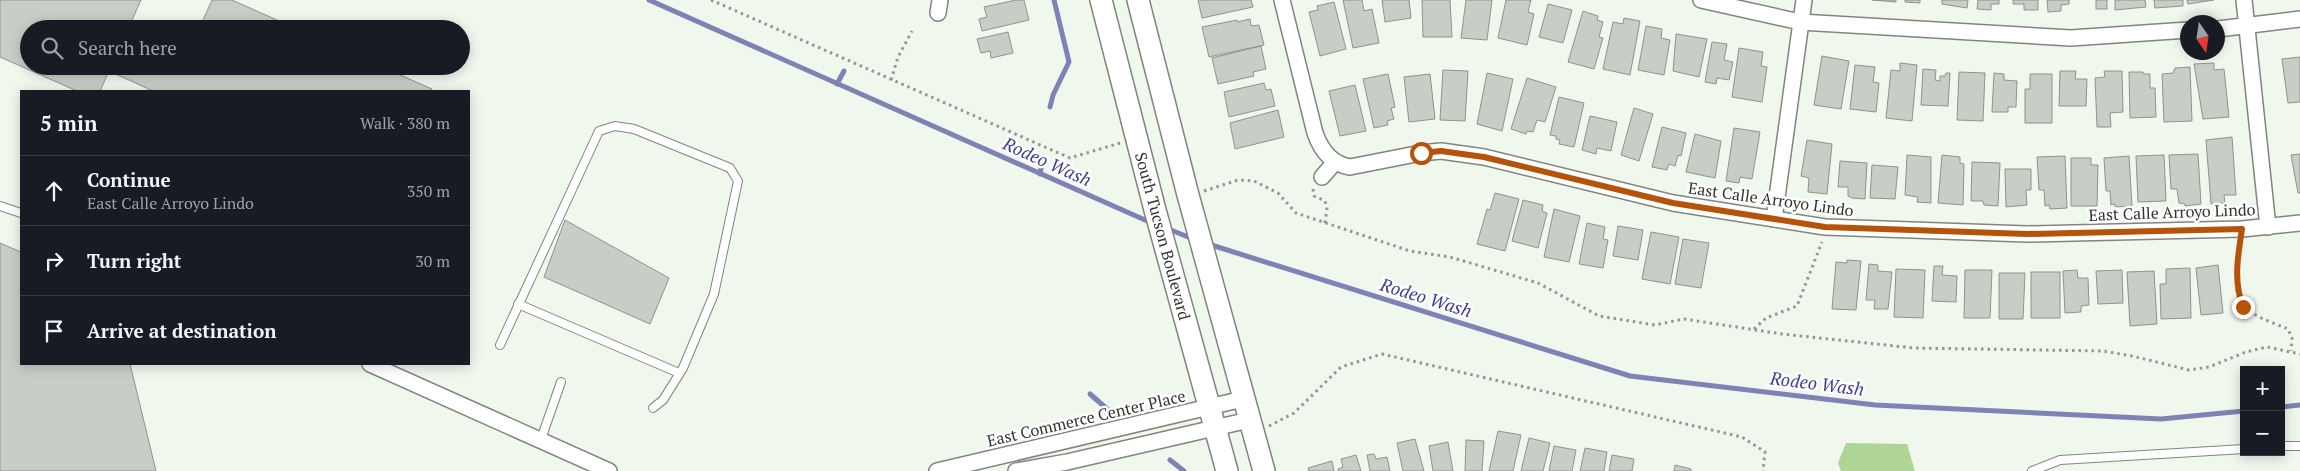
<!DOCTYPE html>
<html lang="en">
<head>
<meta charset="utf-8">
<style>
	:root { --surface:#171b24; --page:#20242c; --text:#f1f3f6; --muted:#9ea1a6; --line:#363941 }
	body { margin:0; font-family:"PT Serif",serif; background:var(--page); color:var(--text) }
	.controls { position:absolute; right:15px; bottom:15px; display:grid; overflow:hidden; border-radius:0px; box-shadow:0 2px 12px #0003 }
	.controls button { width:45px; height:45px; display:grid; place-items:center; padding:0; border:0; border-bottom:1px solid var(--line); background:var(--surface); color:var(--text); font:25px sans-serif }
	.compass { position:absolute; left:2180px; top:15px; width:45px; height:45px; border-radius:50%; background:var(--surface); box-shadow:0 2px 12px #0003; rotate:167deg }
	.stop { position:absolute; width:15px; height:15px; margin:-11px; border:4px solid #b45309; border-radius:50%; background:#fff }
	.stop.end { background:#b45309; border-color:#fff; box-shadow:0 1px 5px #0008 }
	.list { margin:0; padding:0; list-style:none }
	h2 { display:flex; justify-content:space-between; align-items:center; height:65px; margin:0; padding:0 20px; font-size:21px }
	h2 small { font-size:16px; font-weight:400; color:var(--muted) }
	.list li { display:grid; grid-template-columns:32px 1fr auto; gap:15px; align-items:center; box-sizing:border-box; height:70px; padding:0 20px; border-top:1px solid var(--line) }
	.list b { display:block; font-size:19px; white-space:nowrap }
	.list p { margin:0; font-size:16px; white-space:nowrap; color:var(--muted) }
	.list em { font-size:16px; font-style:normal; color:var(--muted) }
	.icon { flex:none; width:28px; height:28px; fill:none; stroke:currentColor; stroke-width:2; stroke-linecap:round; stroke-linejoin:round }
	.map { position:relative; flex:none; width:2300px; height:471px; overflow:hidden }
	.search { position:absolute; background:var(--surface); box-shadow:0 2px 12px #0003; left:20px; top:20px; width:450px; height:55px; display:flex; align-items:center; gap:12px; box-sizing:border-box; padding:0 18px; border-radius:28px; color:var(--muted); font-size:19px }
	.panel { position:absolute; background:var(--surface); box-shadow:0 2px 12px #0003; left:20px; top:90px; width:450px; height:275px; border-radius:0px }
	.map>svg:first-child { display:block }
</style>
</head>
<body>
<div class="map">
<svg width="2300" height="471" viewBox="0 0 2300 471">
	<rect width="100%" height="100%" fill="#f0f7ed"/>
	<path fill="#afd596" d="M1846 443 1907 444 1915 471H1841L1838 463Z"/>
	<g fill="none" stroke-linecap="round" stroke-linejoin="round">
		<g stroke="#7e82b5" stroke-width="5">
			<path d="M649 0 1154 224"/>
			<path d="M837 84 844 71"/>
			<path d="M1050 107 1053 95 1069 62 1054 0"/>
			<path d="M1040 174 1043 158"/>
			<path d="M1166 228 1193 239"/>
			<path d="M1208 244 1630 376 1875 405 2161 419 2244 411"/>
			<path d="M1090 394 1114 415"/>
			<path d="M2281 407 2300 405"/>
			<path d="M1170 460 1184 471"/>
		</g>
	</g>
	<g fill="#c8cec5" stroke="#8f948b">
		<path d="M0 0H141L128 29H29V66H380L432 89 431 91H153L109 71 100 91H77L0 57Z"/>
		<path d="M212 0H232L297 29H199Z"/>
		<path d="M1016 0H1024L1029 20 982 31 979 19 987 17 984 7Z"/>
		<path d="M1198 0H1251L1253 7 1202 18Z"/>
		<path d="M1343 0H1362L1364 11 1372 9 1379 43 1353 48Z"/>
		<path d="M1382 0H1409L1411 18 1385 22Z"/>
		<path d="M1422 0H1450L1452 37H1423Z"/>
		<path d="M1466 0H1492L1487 40 1461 38Z"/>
		<path d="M1506 0H1531L1528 12 1534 14 1527 45 1498 38Z"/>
		<path d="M1872 0H1896V2Z"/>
		<path d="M1905 0H1920V3L1905 2Z"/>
		<path d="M1942 0H1968L1967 8 1942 4Z"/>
		<path d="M1978 0H1999V4H1991V10L1977 9Z"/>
		<path d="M2013 0H2038V10H2024V4H2013Z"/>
		<path d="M2047 0H2069V4L2061 5V11L2048 12Z"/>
		<rect x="2096" y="0" width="11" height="9"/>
		<path d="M2115 0H2145L2146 7 2115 10Z"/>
		<path d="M2154 0H2183V6L2155 8Z"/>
		<path d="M2187 0H2214L2188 4Z"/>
		<path d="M1334 2 1346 49 1320 56 1309 12 1318 10 1317 6Z"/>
		<path d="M1548 4 1572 10 1563 43 1539 37Z"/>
		<path d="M1583 11 1598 16 1597 20 1603 22 1599 37 1603 38 1594 69 1568 62Z"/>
		<path d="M1624 18 1640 21 1630 75 1603 69 1613 22 1623 24Z"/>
		<path d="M1250 19 1251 26 1259 25 1264 45 1209 57 1202 27 1237 20V22Z"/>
		<path d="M1646 26 1662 29 1661 38 1670 40 1664 75 1638 70Z"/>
		<path d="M1008 32 1013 53 991 58 990 51 981 53 977 39Z"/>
		<path d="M1676 34 1707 39 1699 77 1673 71Z"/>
		<path d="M1712 42 1727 44 1724 60 1733 62 1729 80 1717 78 1716 84 1705 82Z"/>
		<path d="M1261 46 1266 69 1253 72 1254 76 1218 84 1212 58Z"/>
		<path d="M1739 48 1763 52 1761 66 1767 67 1762 102 1732 97Z"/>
		<path d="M1822 56 1849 61 1841 109 1814 105Z"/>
		<path d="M2300 57V102L2288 103 2282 59Z"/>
		<path d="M1900 63 1917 65 1912 121 1886 118 1891 70 1900 71Z"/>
		<path d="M2214 63V70L2224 69 2229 117 2203 119 2194 64Z"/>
		<path d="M1855 65 1875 67 1873 82 1879 83 1876 112 1850 109Z"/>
		<path d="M2190 67 2192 121 2164 122 2162 74 2173 73 2175 68Z"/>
		<path d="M1923 69 1936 70 1935 80 1940 81V76H1945L1946 73H1950L1948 106 1921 105Z"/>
		<path d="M1443 70 1468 71 1465 121 1440 120Z"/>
		<path d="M2060 71H2076L2075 79H2087L2086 106H2059Z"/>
		<path d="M2104 71H2122L2123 112 2110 113 2111 127H2097L2095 78 2105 77Z"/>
		<path d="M1959 72 1985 73 1983 121 1957 120Z"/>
		<path d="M2129 72H2143L2144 74H2150V88H2155L2156 117 2130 118Z"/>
		<path d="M1487 73 1513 79 1502 131 1477 124Z"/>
		<path d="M1994 73 2004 74V80L2017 81 2016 107H2008V112H1992Z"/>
		<path d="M1388 74 1395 107 1391 108 1394 119 1387 121 1388 125 1374 128 1363 79Z"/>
		<path d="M1430 74 1435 119 1409 122 1404 77Z"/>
		<path d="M2030 74H2052V123H2025V89H2030Z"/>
		<path d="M1527 78 1556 87 1545 122 1537 120 1533 132 1527 131 1526 134 1511 129Z"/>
		<path d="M1264 83 1266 90 1271 89 1275 106 1229 117 1224 92Z"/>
		<path d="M1355 85 1366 131 1340 136 1329 91Z"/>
		<path d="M1559 97 1584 103 1574 147 1559 144 1560 140 1556 139V136L1550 135Z"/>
		<path d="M1634 108 1653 114 1639 161 1621 155Z"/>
		<path d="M1278 110 1284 137 1235 149 1230 123Z"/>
		<path d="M1590 116 1617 122 1611 151 1597 148 1596 154 1582 150Z"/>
		<path d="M1662 127 1686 133 1681 156 1678 155 1675 166 1669 164 1667 170 1652 167Z"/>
		<path d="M1734 128 1760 132 1752 179 1740 177 1739 183 1726 181Z"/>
		<path d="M1695 134 1721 141 1715 178 1686 172Z"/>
		<path d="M2232 137 2236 195H2224L2225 203 2211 204 2206 140Z"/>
		<path d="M1807 140 1832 144 1827 194 1808 192 1809 178 1801 176Z"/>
		<path d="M2198 154 2201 204 2185 206V204L2179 203 2177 189H2171L2169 155Z"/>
		<path d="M2300 154V193H2298L2291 155Z"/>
		<path d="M1907 155 1931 157V203L1917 202 1918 197 1905 195Z"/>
		<path d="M1942 155 1960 157V163L1964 164 1963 205 1938 203Z"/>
		<path d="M2164 155 2166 201 2138 202 2136 156Z"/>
		<path d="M2065 156 2067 208 2050 209 2049 205 2045 206 2044 190H2039L2037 157Z"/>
		<path d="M2129 156 2132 206 2115 207V204L2111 205 2110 191H2106L2104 158Z"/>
		<path d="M2071 158H2091V165H2098L2097 206H2071Z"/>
		<path d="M1840 161 1867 163 1865 199 1852 198 1848 196V187H1838Z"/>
		<path d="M1972 162 2000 163 1998 206 1984 205 1983 201H1971Z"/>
		<path d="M1872 165 1898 167 1895 199 1870 198Z"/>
		<path d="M2005 169H2031V190H2026L2027 205 2006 207Z"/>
		<path d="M1495 193 1519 199 1505 251 1477 244 1487 209 1490 210Z"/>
		<path d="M1523 200 1543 205 1542 211 1547 213 1538 248 1512 241Z"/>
		<path d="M1554 209 1580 216 1569 262 1544 257Z"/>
		<path d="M565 220 669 278 650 324 544 277Z"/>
		<path d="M1587 223 1605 227 1603 239 1608 240 1603 268 1579 264Z"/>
		<path d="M1618 226 1643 230 1638 260 1613 256Z"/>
		<path d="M1651 232 1679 237 1670 284 1642 279Z"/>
		<path d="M1683 239 1709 243 1701 288 1675 284Z"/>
		<path d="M0 243 21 252V364H130L156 471H0Z"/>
		<path d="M1847 260 1861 261 1856 310 1832 309 1836 262 1847 263Z"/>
		<path d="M1869 264 1878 265V271L1892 272 1888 309H1874L1875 300H1866Z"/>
		<path d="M2218 265 2223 313 2201 315 2196 268Z"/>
		<path d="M1934 266H1943L1942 275 1957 276 1956 302 1932 301Z"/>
		<path d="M2190 268 2191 318 2161 319 2160 284H2166V269Z"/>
		<path d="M1896 269 1925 270 1923 318 1894 317Z"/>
		<path d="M1965 270H1992L1990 318H1964Z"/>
		<path d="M2077 270 2078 278H2088L2089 305 2081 306V312L2065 313 2063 271Z"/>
		<path d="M2122 270 2123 303 2098 304 2096 271Z"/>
		<path d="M2154 271 2157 324 2130 326 2127 272Z"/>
		<rect x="2031" y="272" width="29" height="46"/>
		<path d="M1999 273H2025L2023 319H1999Z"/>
		<path d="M1498 431 1521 435 1513 471H1489Z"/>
		<path d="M1529 438 1550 443 1543 471H1521Z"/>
		<path d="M1415 439 1424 471H1403L1397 443Z"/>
		<path d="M1466 440 1484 441 1482 471H1465Z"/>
		<path d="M1448 442 1453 471H1433L1429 446Z"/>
		<path d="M1554 446 1576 450 1572 471H1549Z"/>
		<path d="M1585 448 1607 452 1604 471H1580Z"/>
		<path d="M1374 454 1376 459 1387 457 1390 471H1370L1367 455Z"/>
		<path d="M1356 455 1361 471H1338V469L1343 467 1341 459Z"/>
		<path d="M1612 455 1634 459 1632 471H1609Z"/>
		<path d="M1332 461 1334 471H1309L1308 468Z"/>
		<path d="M1675 465 1691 469V471H1674Z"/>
	</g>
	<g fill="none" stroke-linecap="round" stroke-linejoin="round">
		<defs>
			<g id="service">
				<path d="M0 206 21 213"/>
				<path d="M518 304 679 373"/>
				<path d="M500 345 599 131 615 126 634 129 730 168 738 181 714 294 683 368 663 400 653 408"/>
				<path d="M540 442 561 382"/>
				<path d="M2281 446H2300"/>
				<path d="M2032 471 2060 460 2244 449"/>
			</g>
			<g id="minor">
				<path d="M1282 0 1315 133C1321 150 1331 164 1350 167L1421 153 1441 151 1484 157 1673 203 1825 227 2027 234 2242 229 2300 223"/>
				<path d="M1701 0 1800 22 2071 38 2188 30"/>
				<path d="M2244 0 2268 227"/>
				<path d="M938 13 940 0"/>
				<path d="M2218 29 2300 19"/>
				<path d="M1322 177 1335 162"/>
				<path d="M1774 219 1804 0"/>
				<path d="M370 364 609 471"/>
				<path d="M937 471 1243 399"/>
				<path d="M1016 471 1067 462 1249 420"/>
			</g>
			<g id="secondary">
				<path d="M1101 0 1155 210 1227 471"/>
				<path d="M1138 0 1188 195 1264 471"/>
			</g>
		</defs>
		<use href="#service" stroke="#80867d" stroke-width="10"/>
		<use href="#minor" stroke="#80867d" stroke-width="18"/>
		<use href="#secondary" stroke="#80867d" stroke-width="24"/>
		<g stroke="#929790" stroke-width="3" stroke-dasharray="2.5 4" stroke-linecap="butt">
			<path d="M711 0 1070 158 1120 143"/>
			<path d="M891 80 898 57 912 31"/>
			<path d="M1313 189 1314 196 1325 201 1327 208 1325 223"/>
			<path d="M1204 191 1238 180 1254 181 1278 193 1296 213 1410 251 1450 257 1538 283 1599 316 1655 325 1684 319 1782 334 1914 348 2103 351 2132 356 2189 370 2209 367 2246 352 2267 347 2300 354"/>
			<path d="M2240 244C2237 260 2231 297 2245 308 2257 318 2274 323 2288 329L2292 338 2291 351"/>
			<path d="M1754 329 1766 318 1797 306 1822 242"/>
			<path d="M1269 426 1294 413 1341 367 1382 354 1742 437 1765 452 1763 471"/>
		</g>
		<use href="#service" stroke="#fff" stroke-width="8"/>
		<use href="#minor" stroke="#fff" stroke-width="15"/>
		<use href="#secondary" stroke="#fff" stroke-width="21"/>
	</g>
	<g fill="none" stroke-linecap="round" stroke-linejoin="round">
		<path stroke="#b45309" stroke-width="6" d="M1421 153 1441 151 1484 157 1673 203 1825 227 2027 234 2242 229C2238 256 2233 280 2243 307"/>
	</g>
	<g text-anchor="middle" stroke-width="5" stroke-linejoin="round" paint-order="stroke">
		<g font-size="16" fill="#323430" stroke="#fff">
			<text transform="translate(1771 199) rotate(8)" y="6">East Calle Arroyo Lindo</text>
			<text transform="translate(2172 212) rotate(-2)" y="6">East Calle Arroyo Lindo</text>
			<text transform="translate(1163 236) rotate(75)" y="6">South Tucson Boulevard</text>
			<text transform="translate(1086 418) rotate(-13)" y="6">East Commerce Center Place</text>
		</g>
		<g font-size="18" font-style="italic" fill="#3f3c91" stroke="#fff">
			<text transform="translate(1047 162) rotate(24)" y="6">Rodeo Wash</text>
			<text transform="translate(1426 298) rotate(17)" y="6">Rodeo Wash</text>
			<text transform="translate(1817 384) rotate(7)" y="6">Rodeo Wash</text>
		</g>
	</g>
</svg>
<div class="controls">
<button>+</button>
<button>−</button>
</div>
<svg class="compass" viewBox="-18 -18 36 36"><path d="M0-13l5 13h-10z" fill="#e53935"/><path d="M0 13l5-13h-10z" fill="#9ea1a6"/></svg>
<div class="stop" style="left:1421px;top:153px"></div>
<div class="stop end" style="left:2243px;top:307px"></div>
<div class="search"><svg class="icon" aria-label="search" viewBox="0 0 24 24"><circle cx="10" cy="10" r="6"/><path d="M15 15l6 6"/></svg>Search here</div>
<section class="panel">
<h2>5 min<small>Walk · 380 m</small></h2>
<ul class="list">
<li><svg class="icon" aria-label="ahead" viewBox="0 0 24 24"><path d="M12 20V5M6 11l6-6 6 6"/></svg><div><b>Continue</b><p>East Calle Arroyo Lindo</p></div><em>350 m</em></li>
<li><svg class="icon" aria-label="right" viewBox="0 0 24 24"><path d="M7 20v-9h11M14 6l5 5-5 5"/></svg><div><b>Turn right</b></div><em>30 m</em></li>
<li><svg class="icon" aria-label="arrive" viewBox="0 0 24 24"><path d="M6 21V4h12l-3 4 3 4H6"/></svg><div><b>Arrive at destination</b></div></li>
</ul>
</section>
</div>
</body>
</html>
